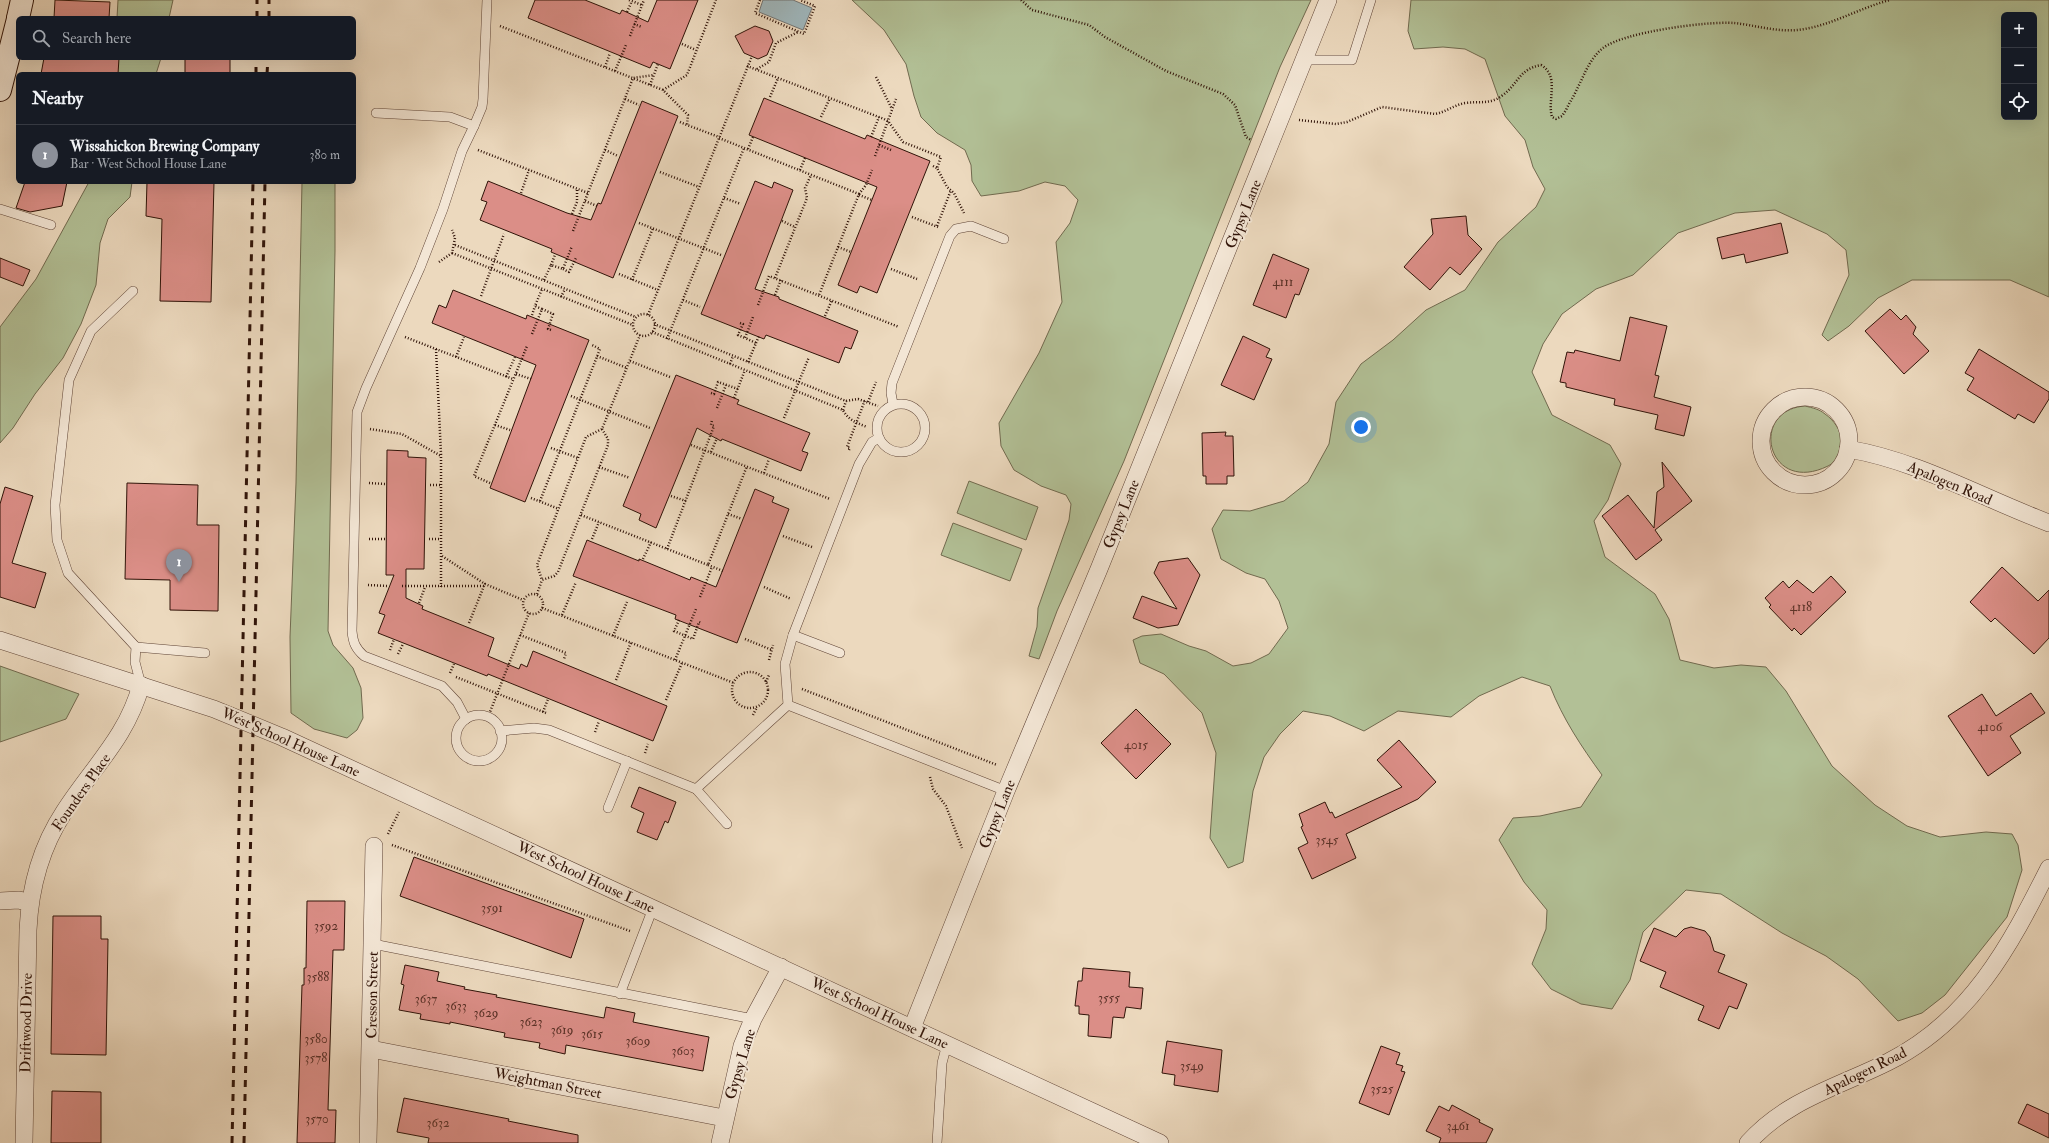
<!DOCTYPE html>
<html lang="en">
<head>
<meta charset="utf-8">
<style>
	:root { --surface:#171b24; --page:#242831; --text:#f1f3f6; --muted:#9ea1a6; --line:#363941; --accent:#8c9099 }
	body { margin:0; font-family:"IM FELL Double Pica",serif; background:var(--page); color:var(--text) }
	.controls { position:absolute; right:12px; top:12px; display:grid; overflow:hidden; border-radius:6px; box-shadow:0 4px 16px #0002 }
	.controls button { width:36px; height:36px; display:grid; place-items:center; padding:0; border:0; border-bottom:1px solid var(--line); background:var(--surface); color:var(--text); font:20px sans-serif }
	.you { position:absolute; left:1361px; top:427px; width:14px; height:14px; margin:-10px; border:3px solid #fff; border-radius:50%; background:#1a73e8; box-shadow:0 0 0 6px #1a73e833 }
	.badge { display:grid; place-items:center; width:26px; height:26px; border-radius:50%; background:var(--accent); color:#fff; font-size:13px; font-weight:700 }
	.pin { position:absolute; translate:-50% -33px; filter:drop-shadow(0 1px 2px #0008) }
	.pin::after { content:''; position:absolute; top:21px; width:14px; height:12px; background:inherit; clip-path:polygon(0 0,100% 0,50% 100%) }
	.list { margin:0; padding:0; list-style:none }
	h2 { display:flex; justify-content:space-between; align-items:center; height:52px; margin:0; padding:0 16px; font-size:17px }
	h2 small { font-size:13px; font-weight:400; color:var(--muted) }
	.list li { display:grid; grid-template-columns:26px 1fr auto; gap:12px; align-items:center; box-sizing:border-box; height:60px; padding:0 16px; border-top:1px solid var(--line) }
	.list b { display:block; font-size:15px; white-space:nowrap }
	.list p { margin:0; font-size:13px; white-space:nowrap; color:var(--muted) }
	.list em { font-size:13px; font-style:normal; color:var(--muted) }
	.icon { flex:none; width:22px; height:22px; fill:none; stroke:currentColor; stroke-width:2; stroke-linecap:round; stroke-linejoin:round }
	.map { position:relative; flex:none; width:2049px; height:1143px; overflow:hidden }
	.search { position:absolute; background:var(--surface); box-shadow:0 4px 16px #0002; left:16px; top:16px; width:340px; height:44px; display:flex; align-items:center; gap:10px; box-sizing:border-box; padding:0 14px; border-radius:6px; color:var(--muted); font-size:15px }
	.panel { position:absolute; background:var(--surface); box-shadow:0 4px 16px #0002; left:16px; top:72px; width:340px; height:112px; border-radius:6px }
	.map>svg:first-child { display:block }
</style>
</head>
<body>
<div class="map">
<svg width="2049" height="1143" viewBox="0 0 2049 1143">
	<rect width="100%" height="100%" fill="#ecd9be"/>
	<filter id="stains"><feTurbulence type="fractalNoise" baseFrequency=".005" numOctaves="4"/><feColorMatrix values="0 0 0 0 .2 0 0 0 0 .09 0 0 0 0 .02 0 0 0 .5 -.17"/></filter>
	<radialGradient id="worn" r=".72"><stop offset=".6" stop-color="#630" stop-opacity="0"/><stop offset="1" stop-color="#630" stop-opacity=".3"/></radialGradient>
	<g fill="#b2c096" stroke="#716a4f" fill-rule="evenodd">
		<path d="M118 0H173L169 18H117Z"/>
		<path d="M852 0H1311L1280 67 1124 461 1057 611 1039 659 1029 656 1037 627 1038 608 1069 520 1071 504 1066 495 1041 486 1014 470 1001 446 999 423 1039 353 1062 302 1056 242 1070 223 1078 200 1065 186 1045 182 1019 191 981 196 972 181 971 165 965 150 937 133 921 117 914 96 906 64 884 30Z"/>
		<path d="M1411 0H2049V297L2010 280H1912L1878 298 1849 326 1828 341 1822 335 1849 275 1846 250 1827 234 1775 210 1735 213 1678 233 1633 275 1596 289 1562 314 1543 344 1532 372 1552 415 1610 445 1621 464 1608 500 1594 521 1605 557 1655 594 1669 619 1680 660 1714 668 1741 665 1766 667 1786 691 1832 766 1875 805 1907 826 1940 837 1986 832 2012 834 2018 845 2022 870 2007 917 1945 995 1922 1013 1898 1021 1858 979 1826 956 1782 933 1721 894 1686 890 1643 932 1630 980 1612 1009 1581 1004 1551 989 1532 964 1546 929 1547 910 1524 882 1499 840 1513 818 1540 816 1581 807 1602 775C1581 746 1563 719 1550 686L1522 677 1479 696 1451 717 1398 711 1364 731 1330 716 1303 711 1280 734 1264 757 1253 791 1243 862 1228 868 1210 838 1216 753 1202 713 1164 674 1140 663 1133 640 1142 636 1161 634 1189 646 1206 651 1233 666 1251 663 1269 654 1288 628 1279 601 1265 579 1246 573 1221 559 1212 529 1223 510 1250 511 1284 501 1308 482 1329 444 1336 402 1361 364 1393 340 1426 310 1465 290 1498 242 1536 207 1545 189 1533 167 1525 140 1505 116 1485 59 1465 49 1443 47 1414 49 1408 31ZM2004 15H2034V117H2004Z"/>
		<path d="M113 58H161L156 74H112Z"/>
		<path d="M89 182H132L130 197 108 219 100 243 96 285 81 324 63 358 35 394 13 428 0 443V327L36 279Z"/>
		<path d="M302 182H335V251L328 631 333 645 353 668 361 688 363 718 357 730 347 738 314 729 291 713 290 637 296 483Z"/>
		<path d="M1805 406C1813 408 1819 409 1825 414 1843 426 1851 455 1828 466 1767 496 1748 410 1805 406Z"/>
		<path d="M969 481 1038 507 1026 540 957 513Z"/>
		<path d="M953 523 1022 549 1010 581 941 555Z"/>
		<path d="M0 666 79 694 66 719 0 742Z"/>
	</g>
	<path fill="#9fb7bd" stroke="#737575" d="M763 0H793L812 8 803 30 759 12Z"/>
	<g fill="#db8e87" stroke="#301308">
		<path d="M55 0 110 2 109 18H54Z"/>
		<path d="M535 0H585L620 14 622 10 648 22 657 0H698L670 69 653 62 650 68 528 18Z"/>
		<path d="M755 26 769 31 773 41 767 55 758 59 744 53 735 36Z"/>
		<path d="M44 58H119L118 74H41Z"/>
		<rect x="185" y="58" width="45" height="16"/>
		<path d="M764 98 865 139 867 135 930 161 877 293 860 286 857 293 838 285 877 187 749 135Z"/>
		<path d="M642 101 678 116 613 278 551 252 552 249 480 220 487 202 481 200 488 181 567 213 591 220 598 203 601 204Z"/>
		<path d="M755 181 772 188 774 182 793 190 755 289 779 297V299L858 331 851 349 845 347 839 363 766 335 764 339 701 314Z"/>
		<path d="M25 182H67L62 206 30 212 16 208Z"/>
		<path d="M147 182H214L211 302 160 301 162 219 146 216Z"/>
		<path d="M1466 216 1468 235 1482 249 1460 275 1450 267 1430 290 1404 267 1433 234 1431 219Z"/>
		<path d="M1781 223 1788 253 1746 263 1744 254 1722 259 1717 238Z"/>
		<path d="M1273 254 1309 269 1299 295 1295 294 1286 318 1253 305Z"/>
		<path d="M0 258 30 270 23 286 0 277Z"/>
		<path d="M453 290 526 319 527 315 589 340 525 502 490 488 536 365 432 323 439 305 446 308Z"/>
		<path d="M1890 309 1901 320 1906 315 1916 327 1913 334 1929 351 1904 374 1865 331Z"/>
		<path d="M1630 317 1667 326 1655 375 1659 376 1654 397 1691 407 1684 436 1655 429 1658 415 1614 405 1615 399 1566 387V383L1560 382 1567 352 1574 353 1575 350 1620 361Z"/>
		<path d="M1243 336 1270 349 1266 357 1272 359 1254 400 1221 385Z"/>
		<path d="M1979 349 2049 392V399L2034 423 2018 414 2015 419 1967 390 1974 378 1965 373Z"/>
		<path d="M676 375 739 400 737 404 810 433 802 451 808 453 801 471 722 439 721 441 697 428 656 528 639 520 641 514 623 506Z"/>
		<path d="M1226 432 1225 436H1233L1234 476H1227V484H1206V476H1203L1202 433Z"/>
		<path d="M387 450 408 451V457L426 458 424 569H406V598L423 606 422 609 494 638 488 656 519 669 521 664 527 667 533 651 667 706 653 741 488 674 487 676 378 633 385 615 379 613 394 575H386Z"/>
		<path d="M1662 462 1692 501 1655 530 1662 540 1636 560 1602 516 1628 495 1654 528 1657 492 1664 487Z"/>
		<path d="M127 483 198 485 197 525H219L218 611 170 610V580L125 579Z"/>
		<path d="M5 487 33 496 12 563 46 573 35 608 0 597V504Z"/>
		<path d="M755 489 774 497 772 502 789 509 737 643 675 619 676 615 573 576 587 540 639 561V559L690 580 691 577 716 587Z"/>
		<path d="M1188 558 1200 575 1178 625 1158 628 1133 618 1142 596 1177 609 1154 573 1159 562Z"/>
		<path d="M2002 567 2038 601 2049 590V638L2034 654 1995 618 1991 622 1970 602Z"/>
		<path d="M1831 576 1846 592 1801 635 1794 628 1792 631 1769 607 1771 605 1765 598 1783 581 1789 588 1797 580 1813 593Z"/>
		<path d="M2031 693 2045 713 2010 736 2021 753 1988 776 1948 716 1982 694 1996 716Z"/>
		<path d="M1136 709 1171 744 1136 779 1101 743Z"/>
		<path d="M1399 740 1436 782 1418 799 1346 834 1356 858 1312 879 1298 848 1308 843 1301 827 1303 826 1299 814 1325 802 1330 813 1332 812 1335 818 1402 787 1377 760Z"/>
		<path d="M639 787 676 802 668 823 665 821 657 840 637 832 644 813 631 807Z"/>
		<path d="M414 857 584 919 571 958 400 896Z"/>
		<path d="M307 901H345L344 950H333L328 1110H336L335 1143H297L302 985H304V968H306Z"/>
		<path d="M53 916H101V939H108L106 1055 51 1054Z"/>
		<path d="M1691 927 1705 931 1710 937 1714 951 1725 955 1718 972 1747 984 1737 1009 1729 1006 1719 1029 1698 1020 1704 1006 1660 987 1666 972 1640 961 1654 928 1676 937 1684 929Z"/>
		<path d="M405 965 439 972 437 981 465 987 464 989 497 995 496 997 604 1018 606 1007 635 1013 633 1022 709 1037 703 1071 566 1045 565 1054 539 1048 540 1043 504 1037 505 1033 450 1022V1024L420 1019 421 1014 399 1010 404 985 401 984Z"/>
		<path d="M1083 968 1130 972 1129 987 1143 988 1141 1009 1126 1007 1124 1018 1113 1017 1111 1038 1088 1036 1089 1015 1079 1014V1006H1075L1078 981H1082Z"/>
		<path d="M1167 1041 1222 1050 1218 1092 1174 1085 1175 1075 1162 1073Z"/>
		<path d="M1381 1046 1400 1053 1396 1064 1403 1066 1401 1071 1405 1072 1389 1115 1359 1103Z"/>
		<path d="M52 1091 101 1092V1143H51Z"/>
		<path d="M404 1098 509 1119 508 1121 578 1135V1143H428L429 1138 397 1132Z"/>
		<path d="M2027 1104 2049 1114V1138L2018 1123Z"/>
		<path d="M1452 1105 1480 1120 1479 1122 1493 1129 1486 1143H1439L1441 1138 1426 1131 1439 1106 1449 1111Z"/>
	</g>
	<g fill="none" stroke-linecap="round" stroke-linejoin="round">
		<defs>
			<g id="lane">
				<path d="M1304 60H1352L1371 0"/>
				<path d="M376 113 450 117 474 126 482 107 483 99 487 0"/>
				<path d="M0 209 51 225"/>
				<path d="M133 291 91 331 69 380 55 505 57 540 68 573 136 647 135 662 141 685"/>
				<circle cx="901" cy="428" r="24"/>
				<path d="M893 404 891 393 892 383 950 236 956 229 971 226 1004 239"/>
				<path d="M136 647 205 653"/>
				<path d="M840 653 793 635 859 464 872 442 879 438"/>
				<path d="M788 705 1006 791"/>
				<circle cx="479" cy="738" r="23"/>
				<path d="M466 719 457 702 442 686 364 656C355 648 353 642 352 631L357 412 366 388 420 268 443 209 462 151 474 126"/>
				<path d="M500 731 534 728 549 730 696 789"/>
				<path d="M608 808 627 761"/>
				<path d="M727 824 696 789 788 705 785 664 793 635"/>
				<path d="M373 944 753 1019"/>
				<path d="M620 994 653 908"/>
				<path d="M937 1143 942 1063 947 1044"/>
			</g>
			<g id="street">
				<circle cx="1805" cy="441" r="44"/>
				<path d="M1848 449C1919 461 1982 498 2049 523"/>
				<path d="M0 640 214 709 282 737 1160 1143"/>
				<path d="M0 901 19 900 30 903"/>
				<path d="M912 1028 1006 791 1099 569 1328 0"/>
				<path d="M371 1049 724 1118"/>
				<path d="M24 1143 28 930C30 888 41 847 64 812 92 768 127 737 141 685"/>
				<path d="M368 1143 374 846"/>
				<path d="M720 1143 742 1046 753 1019 781 967"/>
				<path d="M1748 1143C1786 1100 1838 1087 1888 1062 1970 1021 2010 946 2049 868"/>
			</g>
			<g id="secondary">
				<path d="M18 18 22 0"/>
				<path d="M0 90 18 19"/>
			</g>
		</defs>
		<use href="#lane" stroke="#5f4436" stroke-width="10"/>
		<use href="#street" stroke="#5f4436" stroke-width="18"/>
		<use href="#secondary" stroke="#301308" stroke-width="24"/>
		<g stroke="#301308" stroke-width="2.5" stroke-dasharray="1 2" stroke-linecap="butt">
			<path d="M629 0 642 5"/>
			<path d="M760 0 755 13 804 34 815 6 800 0"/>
			<path d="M1021 0 1032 10 1089 25 1105 37 1166 71 1223 94 1235 105 1246 137 1251 140"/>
			<path d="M627 12 632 1"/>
			<path d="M634 24 642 27"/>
			<path d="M500 26 663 90 688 115 687 125 719 137"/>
			<path d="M630 36 644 0"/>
			<path d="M682 44 696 50"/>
			<path d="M747 66 884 119 888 121 903 142 941 157 937 168 947 187 954 193 964 213"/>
			<path d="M605 67 610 53"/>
			<path d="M757 69 769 62 776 43 798 32"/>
			<path d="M615 71 626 45"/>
			<path d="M876 77 892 109"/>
			<path d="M650 85 658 64"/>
			<path d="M663 90 687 75 716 0"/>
			<path d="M770 97 778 78"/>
			<path d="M625 99 639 105"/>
			<path d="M821 117 830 98"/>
			<path d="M1299 120 1336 124 1347 122 1382 107 1435 114C1446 112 1454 105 1465 103 1479 101 1490 105 1503 95 1518 84 1519 69 1541 65 1560 76 1547 100 1552 117L1556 119 1562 116 1566 110C1569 103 1573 98 1576 91 1584 76 1589 59 1603 48 1624 32 1707 21 1734 23 1754 25 1776 32 1797 30 1829 27 1859 8 1890 0"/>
			<path d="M680 122 687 125"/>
			<path d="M871 137 879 117"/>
			<path d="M719 138 859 194 819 295"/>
			<path d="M879 145 891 150"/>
			<path d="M748 149 753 137"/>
			<path d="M478 150 588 193"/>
			<path d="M605 150 618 156"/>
			<path d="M875 156 896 99"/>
			<path d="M933 166 937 168"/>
			<path d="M800 170 805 158"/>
			<path d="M660 172 699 187"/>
			<path d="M521 193 529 170"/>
			<path d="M859 194 866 185 872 170"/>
			<path d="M859 195 872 200"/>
			<path d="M724 198 741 204"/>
			<path d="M585 201 597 206"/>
			<path d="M572 214 577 202V189"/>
			<path d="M912 217 938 227"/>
			<path d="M782 221 795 227"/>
			<path d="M639 223 721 255"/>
			<path d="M937 226 951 190"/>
			<path d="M573 231 633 78 654 75"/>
			<path d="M455 245 636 317"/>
			<path d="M838 247 851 252"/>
			<path d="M452 253 633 325"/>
			<path d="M439 262 452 253 455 238 452 230"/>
			<path d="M551 265 555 255"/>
			<path d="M563 269 569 272 576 258"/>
			<path d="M891 269 917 279"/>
			<path d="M619 274 658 290"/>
			<path d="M775 278 807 198 805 188 811 175"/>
			<path d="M544 280 551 265 563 269 572 246"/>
			<path d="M632 280 653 228"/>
			<path d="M775 295 781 280"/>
			<path d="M481 296 504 234"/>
			<path d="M561 297 565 289"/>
			<path d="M683 300 700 307"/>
			<path d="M758 305 769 276 899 327"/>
			<path d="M542 309 553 314 548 329 551 330"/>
			<circle cx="644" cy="325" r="11"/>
			<path d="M532 315 535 306"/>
			<path d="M648 315 752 56"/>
			<path d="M825 316 832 300"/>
			<path d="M740 323 743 324 738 335 745 338"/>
			<path d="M654 324 846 401 858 399 878 406"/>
			<path d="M652 332 843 410C848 420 857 423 867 427"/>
			<path d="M532 334 542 309 535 306 542 289"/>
			<path d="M405 337 513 379"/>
			<path d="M667 339 744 148"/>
			<path d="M756 343 759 336"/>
			<path d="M436 349 441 454V587"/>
			<path d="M597 356 627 368"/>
			<path d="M456 357 464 337"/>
			<path d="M630 361 670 377"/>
			<path d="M748 362 756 343 745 338 753 317"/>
			<path d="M730 364 733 356"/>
			<path d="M516 374 531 379"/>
			<path d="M506 377 515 357"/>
			<path d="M711 393 714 394 718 382 738 389"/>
			<path d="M571 396 650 428"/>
			<path d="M734 398 745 370"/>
			<path d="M868 402 876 382"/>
			<path d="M717 408 726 385"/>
			<path d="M843 410 846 401"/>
			<path d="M784 418 809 357"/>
			<path d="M495 425 510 430"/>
			<path d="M370 429 402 434 441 456"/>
			<path d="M602 429 608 439V445L558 572 554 576 542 580 537 565 586 437 602 429 640 335"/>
			<path d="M691 445 830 499"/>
			<path d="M551 448 578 458"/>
			<path d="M849 450 850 448 847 447 865 400"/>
			<path d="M711 452 717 438"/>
			<path d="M599 467 630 478"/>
			<path d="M764 473 769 459"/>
			<path d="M369 483 385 484"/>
			<path d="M490 483 474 476 527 346"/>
			<path d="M430 485H441"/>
			<path d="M671 496 686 501"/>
			<path d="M531 498 559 509"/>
			<path d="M540 501 600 349 592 345"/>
			<path d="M728 514 742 519"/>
			<path d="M581 515 708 565 747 466"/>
			<path d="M783 536 812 547"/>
			<path d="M369 539H385"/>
			<path d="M429 539H441"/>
			<path d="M592 539 599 522"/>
			<path d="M667 549 714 426 711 425 712 420"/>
			<path d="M442 556 485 584"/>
			<path d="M643 559 651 542"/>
			<path d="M708 565 723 571"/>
			<path d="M368 585 388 586"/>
			<path d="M402 586H484L485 584 523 600"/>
			<path d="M764 587 791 599"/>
			<circle cx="533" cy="604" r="10"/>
			<path d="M537 594 542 580"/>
			<path d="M700 597 712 567"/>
			<path d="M419 603 425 587"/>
			<path d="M542 608 734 683"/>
			<path d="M562 615 576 582"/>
			<path d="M679 620 674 631 693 639 699 622 702 623"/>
			<path d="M469 623 484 586"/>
			<path d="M520 635 566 653 564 659"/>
			<path d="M613 636 627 602"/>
			<path d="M745 639 772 650"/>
			<path d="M390 650 394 639"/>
			<path d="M398 654 403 644"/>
			<path d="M675 660 696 609"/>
			<path d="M769 660 773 645"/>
			<circle cx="750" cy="690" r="18"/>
			<path d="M450 673 454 664"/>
			<path d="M456 677 546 713"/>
			<path d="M616 680 631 642"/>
			<path d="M766 682 769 675"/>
			<path d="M802 689 997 765"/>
			<path d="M666 700 682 663"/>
			<path d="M543 712 548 699"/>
			<path d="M753 715 757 707"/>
			<path d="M488 717 529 613"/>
			<path d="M595 732 599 721"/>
			<path d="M645 753 648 744"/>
			<path d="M930 777 933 789 946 806 962 848"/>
			<path d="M388 834 399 812"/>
			<path d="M392 845 630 931"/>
		</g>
		<use href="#lane" stroke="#f3e6d5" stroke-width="9"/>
		<use href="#street" stroke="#f3e6d5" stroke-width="17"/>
		<use href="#secondary" stroke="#f3e6d5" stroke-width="22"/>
		<g stroke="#301308" stroke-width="3" stroke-dasharray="7 7" stroke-linecap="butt">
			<path d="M257 18V0"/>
			<path d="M269 18V0"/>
			<path d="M256 74V58"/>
			<path d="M267 74 268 58"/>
			<path d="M232 1143 253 182"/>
			<path d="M244 1143 265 182"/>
		</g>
	</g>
	<g text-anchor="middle" stroke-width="4" stroke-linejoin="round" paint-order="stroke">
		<g font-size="13" fill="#5b3228">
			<text x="1283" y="286">4111</text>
			<text x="1801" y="611">4118</text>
			<text x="1990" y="731">4106</text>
			<text x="1136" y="749">4015</text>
			<text x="1327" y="844">3545</text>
			<text x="492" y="912">3591</text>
			<text x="326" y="930">3592</text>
			<text x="318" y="981">3588</text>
			<text x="1109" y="1002">3555</text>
			<text x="426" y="1003">3637</text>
			<text x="456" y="1010">3633</text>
			<text x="486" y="1017">3629</text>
			<text x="531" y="1026">3623</text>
			<text x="562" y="1034">3619</text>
			<text x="592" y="1038">3615</text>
			<text x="316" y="1043">3580</text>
			<text x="638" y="1045">3609</text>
			<text x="683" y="1055">3603</text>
			<text x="316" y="1062">3578</text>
			<text x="1192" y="1070">3549</text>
			<text x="1382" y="1093">3525</text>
			<text x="317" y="1123">3570</text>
			<text x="438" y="1127">3632</text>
			<text x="1458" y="1130">3461</text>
		</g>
		<g font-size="15" fill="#301308" stroke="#f3e6d5">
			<text transform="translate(1243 214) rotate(-68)" y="5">Gypsy Lane</text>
			<text transform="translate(1950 483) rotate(23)" y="5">Apalogen Road</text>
			<text transform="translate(1121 514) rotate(-68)" y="5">Gypsy Lane</text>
			<text transform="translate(291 742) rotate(24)" y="5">West School House Lane</text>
			<text transform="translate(81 792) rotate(-55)" y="5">Founders Place</text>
			<text transform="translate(997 814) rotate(-68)" y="5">Gypsy Lane</text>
			<text transform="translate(586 877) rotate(25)" y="5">West School House Lane</text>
			<text transform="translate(372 995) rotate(-89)" y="5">Cresson Street</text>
			<text transform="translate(880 1013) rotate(25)" y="5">West School House Lane</text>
			<text transform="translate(26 1023) rotate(-89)" y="5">Driftwood Drive</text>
			<text transform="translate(740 1064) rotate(-73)" y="5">Gypsy Lane</text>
			<text transform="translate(1865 1071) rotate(-26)" y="5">Apalogen Road</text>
			<text transform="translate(548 1083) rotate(11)" y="5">Weightman Street</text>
		</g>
	</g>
	<rect width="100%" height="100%" filter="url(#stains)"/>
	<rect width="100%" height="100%" fill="url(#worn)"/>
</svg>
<div class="controls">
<button>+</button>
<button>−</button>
<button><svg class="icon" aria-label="locate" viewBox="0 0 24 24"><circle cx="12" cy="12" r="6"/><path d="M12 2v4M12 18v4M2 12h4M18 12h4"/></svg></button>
</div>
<div class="you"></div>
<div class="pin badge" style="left:179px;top:582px">1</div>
<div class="search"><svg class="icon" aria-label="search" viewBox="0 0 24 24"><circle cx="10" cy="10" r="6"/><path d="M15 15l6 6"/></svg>Search here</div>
<section class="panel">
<h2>Nearby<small></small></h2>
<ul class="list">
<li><span class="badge">1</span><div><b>Wissahickon Brewing Company</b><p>Bar · West School House Lane</p></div><em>380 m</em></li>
</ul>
</section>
</div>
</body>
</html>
